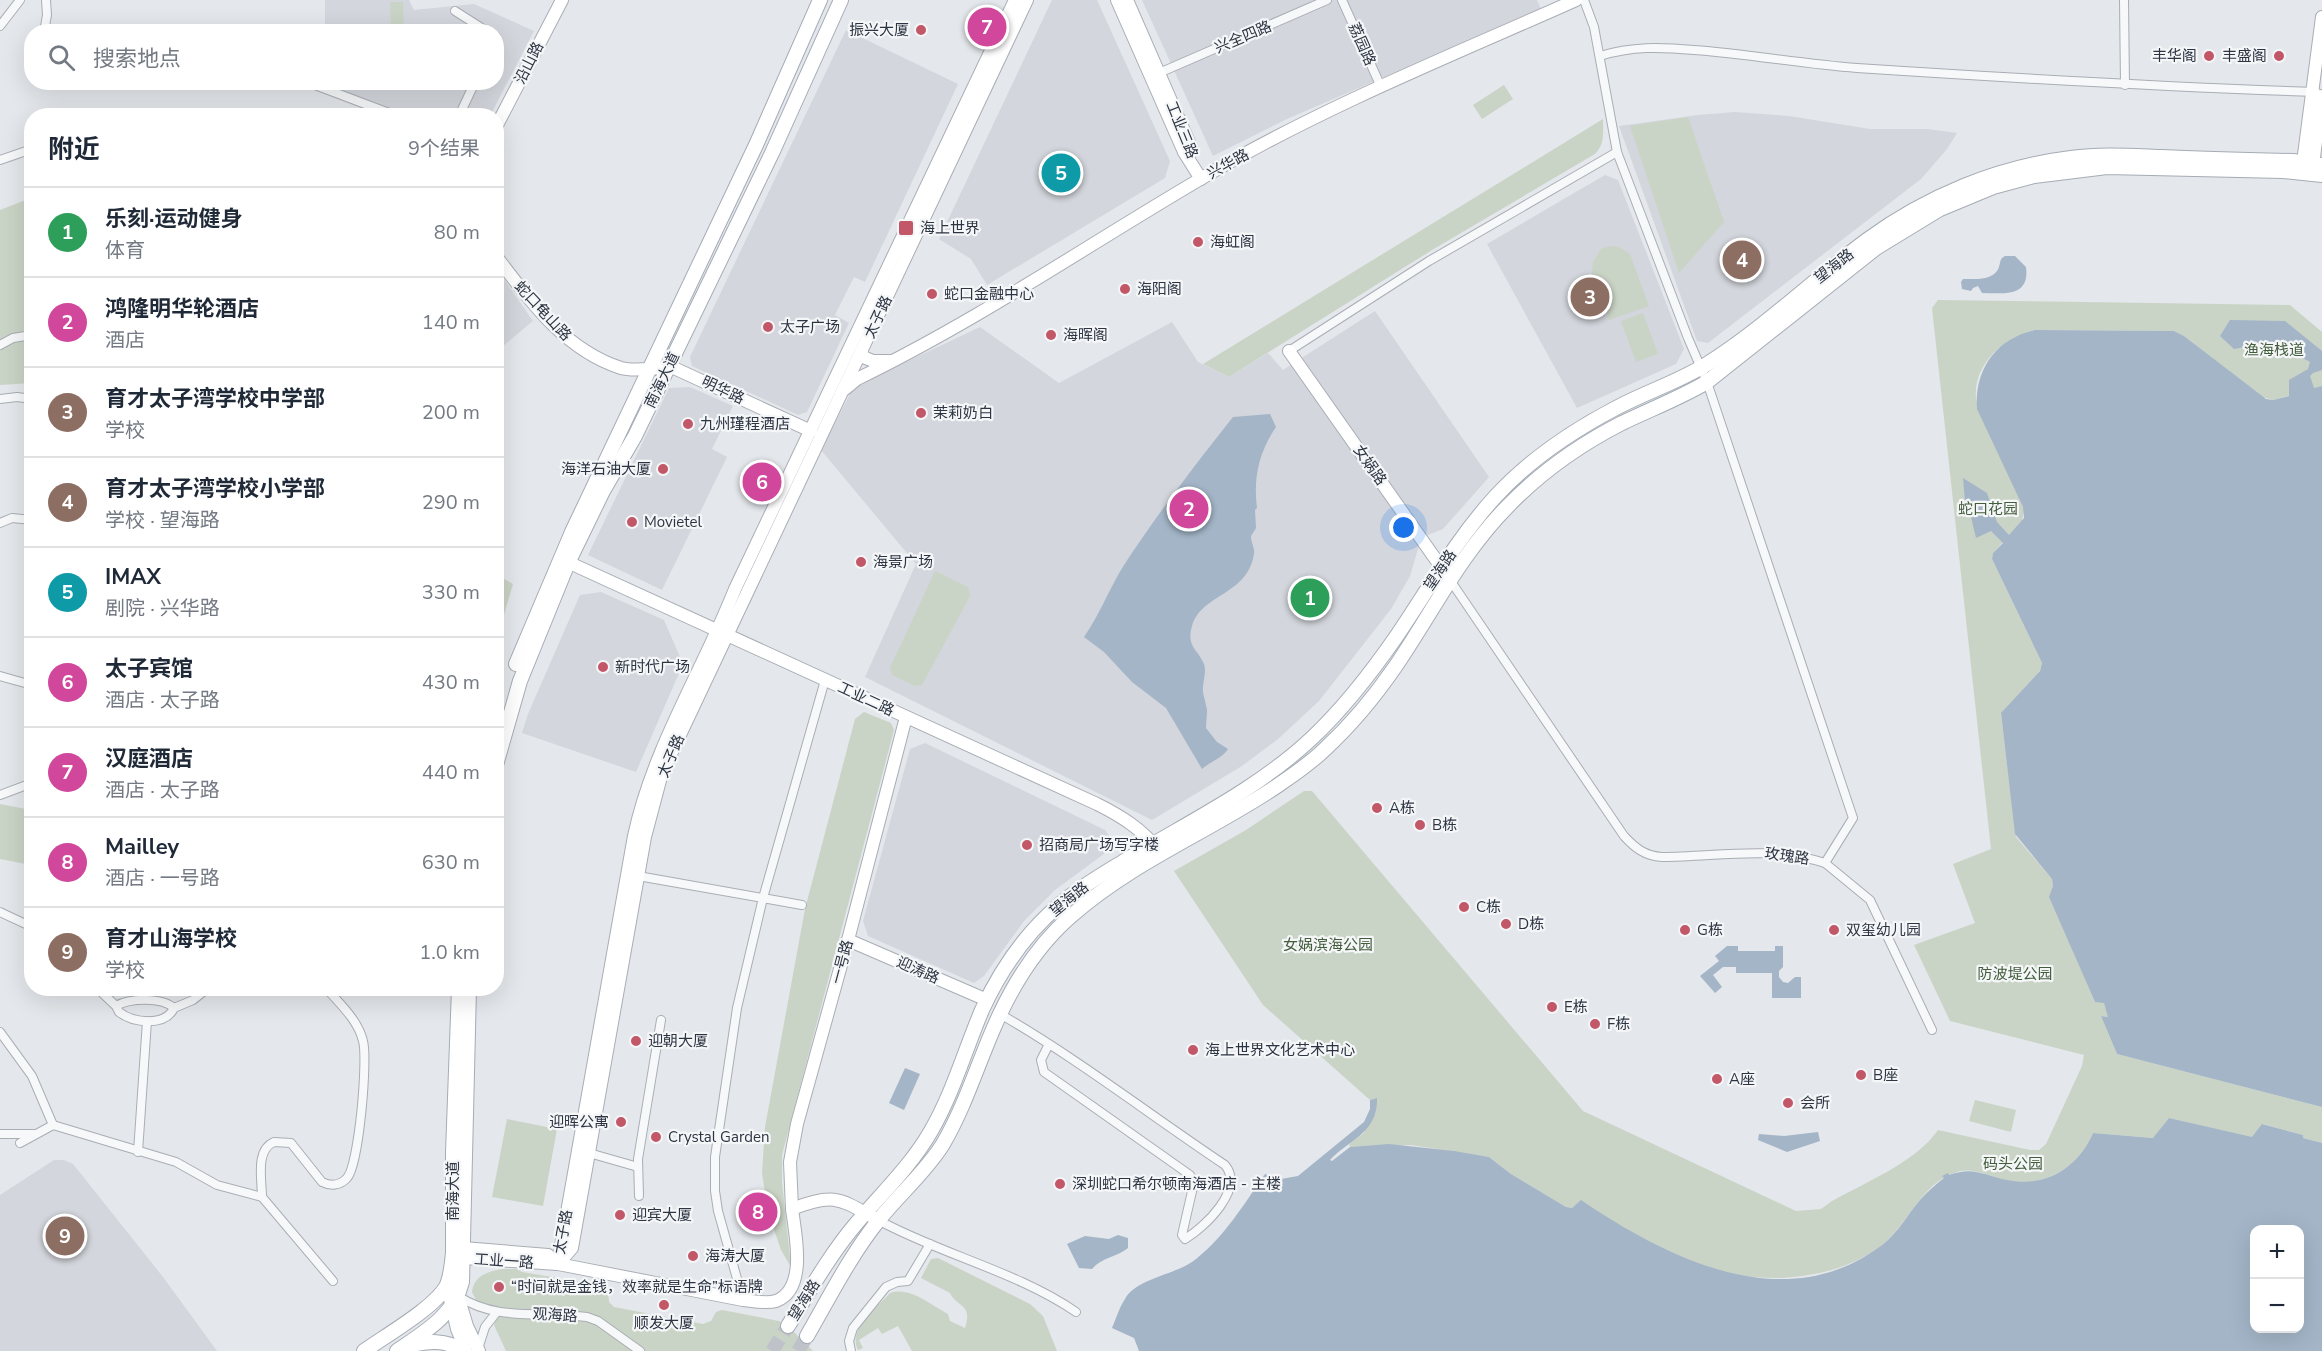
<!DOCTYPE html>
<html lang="zh">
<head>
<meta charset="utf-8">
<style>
	:root { --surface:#fff; --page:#f2f2f3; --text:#1f2937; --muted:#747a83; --line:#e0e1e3; --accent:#111827 }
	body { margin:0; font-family:"Nunito Sans","Noto Sans SC",sans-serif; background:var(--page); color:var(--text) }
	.controls { position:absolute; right:18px; bottom:18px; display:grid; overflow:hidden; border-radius:12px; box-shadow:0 6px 24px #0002 }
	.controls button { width:54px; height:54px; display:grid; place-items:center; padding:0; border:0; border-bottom:2px solid var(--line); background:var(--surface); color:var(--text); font:30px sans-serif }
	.you { position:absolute; left:1404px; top:528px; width:21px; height:21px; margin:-15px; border:4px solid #fff; border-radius:50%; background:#1a73e8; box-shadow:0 0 0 9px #1a73e833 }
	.badge { display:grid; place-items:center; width:39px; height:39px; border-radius:50%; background:var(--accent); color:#fff; font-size:20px; font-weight:700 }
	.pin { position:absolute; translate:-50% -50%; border:3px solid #fff; box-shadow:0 2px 6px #0006 }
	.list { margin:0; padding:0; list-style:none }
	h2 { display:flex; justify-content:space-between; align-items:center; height:78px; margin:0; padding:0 24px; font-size:26px }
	h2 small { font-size:20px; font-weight:400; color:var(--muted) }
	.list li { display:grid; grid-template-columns:39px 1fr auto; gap:18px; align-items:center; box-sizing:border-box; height:90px; padding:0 24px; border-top:2px solid var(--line) }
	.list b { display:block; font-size:22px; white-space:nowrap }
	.list p { margin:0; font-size:20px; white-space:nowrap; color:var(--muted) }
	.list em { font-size:20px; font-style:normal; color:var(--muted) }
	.icon { flex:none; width:33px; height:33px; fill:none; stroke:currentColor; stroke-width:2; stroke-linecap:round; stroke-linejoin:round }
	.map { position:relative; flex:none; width:2322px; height:1351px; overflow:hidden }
	.search { position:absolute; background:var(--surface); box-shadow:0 6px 24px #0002; left:24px; top:24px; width:480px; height:66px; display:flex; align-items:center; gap:15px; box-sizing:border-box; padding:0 21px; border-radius:24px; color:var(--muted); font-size:22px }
	.panel { position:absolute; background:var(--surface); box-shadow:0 6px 24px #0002; left:24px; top:108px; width:480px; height:888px; border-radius:24px }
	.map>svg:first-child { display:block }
</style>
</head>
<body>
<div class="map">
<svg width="2322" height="1351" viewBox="0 0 2322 1351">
	<rect width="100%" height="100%" fill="#e4e7eb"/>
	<g fill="#d3d6dc">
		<path d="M325 0H409L414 10 474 4 534 31 490 116 409 115 322 83 496 82V32H303L304 29H325Z"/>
		<path d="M1052 0H1097L1170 161 1165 178 987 285 971 259 939 239Z"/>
		<path d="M1142 0H1537L1541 9 1287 119 1213 156Z"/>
		<path d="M846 30 958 84 865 282 854 277 835 315 849 323 807 412 798 415 692 366 690 357Z"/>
		<path d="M1735 112 1789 116 1870 129H1927L1957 133 1947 149 1921 179 1708 343 1697 341 1619 126 1698 115Z"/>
		<path d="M1605 175 1618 180 1684 349 1676 364 1577 408 1487 244Z"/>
		<path d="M497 269 533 321 497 351H496Z"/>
		<path d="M1375 311 1489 477 1443 529 1428 535 1418 549 1410 576 1391 609 1319 701 1278 739 1242 766 1152 820 865 677 916 564 821 450 851 392 866 381 980 327 1059 383 1172 322 1198 362 1229 377 1268 353 1283 370Z"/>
		<path d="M690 387 733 406 712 449 727 457 662 590 588 555 669 388Z"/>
		<path d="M601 592 664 620 683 664 636 772 522 733 528 714 580 595Z"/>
		<path d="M925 743 1105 830 1116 845 1055 890 1024 921 984 976 974 983 868 936 863 921 910 749Z"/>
		<path d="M54 1160H64L73 1164 163 1277 217 1351H0V1195Z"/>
	</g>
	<g fill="#cad4c6">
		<path d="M390 2H403L404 28H391Z"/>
		<path d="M1504 85 1513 99 1482 119 1473 105Z"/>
		<path d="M1688 117 1724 222 1679 273 1630 126Z"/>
		<path d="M1603 119C1603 133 1605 144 1595 154L1432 250 1229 377 1203 364Z"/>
		<path d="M31 198V383L0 385V210Z"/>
		<path d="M1610 246 1619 247 1630 254 1649 306 1609 320 1592 273 1593 262 1601 249Z"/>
		<path d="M1938 300 2290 305 2322 332V386L2273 400 2262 397 2184 336 2174 331 2035 330C2005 336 1973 364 1976 398 1977 408 1985 419 1989 429 2001 456 2014 483 2024 510L2022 521 1993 553 1992 559 2042 663 2040 671 2001 714 2016 837 2052 879 2053 886 2050 897 2095 1002H2104L2109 1017 2101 1016 2117 1054 2322 1107V1143L2303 1138V1135L2263 1124 2253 1138 2169 1118 2154 1138 2093 1133C2078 1168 2043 1189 2005 1180 1988 1176 1974 1167 1957 1172 1922 1182 1909 1223 1883 1244 1862 1261 1835 1271 1808 1275 1724 1290 1649 1246 1581 1201L1572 1208 1566 1207 1511 1174 1489 1157 1411 1145 1350 1147 1349 1144 1364 1133 1377 1098 1370 1100 1263 1005 1174 871 1246 830 1304 791H1312L1583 1111 1796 1211 1821 1209 1832 1201C1866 1182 1916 1162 1938 1130L2030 1150H2039L2046 1144 2082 1066 2084 1055 1950 1021 1914 945 1975 923 1953 864 1991 849 1932 308Z"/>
		<path d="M1643 313 1658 354 1636 362 1621 321Z"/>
		<path d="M935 571 968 587 970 596 922 685 915 686 892 675 890 668Z"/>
		<path d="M497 575 513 584 497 638Z"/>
		<path d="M864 712 891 723 894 730 782 1155V1182L791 1267 781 1250 768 1212 762 1173 765 1127 805 909 855 719Z"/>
		<path d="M0 804 31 810V865L0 859Z"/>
		<path d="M1975 1100 2016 1110 2011 1132 1969 1121Z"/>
		<path d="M507 1119 557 1129 543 1206 492 1197Z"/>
		<path d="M938 1258 1030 1304 1043 1316 1057 1351H912L898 1326 882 1334 878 1328 859 1340 863 1348 858 1350C847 1329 877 1308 890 1293 910 1286 931 1305 948 1314L950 1321 965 1328C973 1303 957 1308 950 1293L921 1278 931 1259Z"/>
		<path d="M503 1269H517L522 1272 605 1286 608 1289 609 1302 614 1307 703 1324 711 1321 716 1312 722 1310 779 1321 792 1330 813 1351H506L494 1325 497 1316 476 1300 472 1292C474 1275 489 1271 503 1269Z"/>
	</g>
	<g fill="#a3b5c7" fill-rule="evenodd">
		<path d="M2005 256H2015L2026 267C2030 298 2003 293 1982 293L1978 286 1973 288 1971 291 1962 289 1961 282 1963 279C1975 279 1994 281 1999 267 2000 264 2000 260 2002 258Z"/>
		<path d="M2230 320 2285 321 2322 351V370L2313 373 2310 376 2314 388 2322 386V1107L2117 1054 2101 1016 2108 1017 2104 1003 2095 1002 2049 897 2053 886 2052 879 2015 834 2001 713 2040 671 2042 663 1992 559 1993 553 2003 543 1991 531 1976 538 1971 517 1966 513 1963 478 1987 493 1997 522 2009 535 2024 518 2023 507 1977 409C1974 369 1997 338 2035 330L2174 331 2184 336 2266 399 2273 400 2289 396V380L2308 369 2310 362 2273 342 2234 349 2220 336Z"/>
		<path d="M1270 414 1276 427C1259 452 1253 478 1257 508L1255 510 1256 528 1251 536C1251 543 1255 548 1254 554 1247 596 1202 593 1192 626 1186 647 1198 649 1204 664 1207 673 1202 683 1203 692 1204 698 1206 704 1207 710 1207 716 1206 722 1206 728L1217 742 1228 749C1221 759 1211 761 1202 769L1166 708 1132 682 1104 652 1084 637C1100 614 1109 589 1124 565 1158 513 1195 465 1233 417Z"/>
		<path d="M1727 946H1738V951H1775V946H1783V967L1779 971V977L1783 982 1788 983 1795 977H1801V998H1772V973H1736V967H1723L1713 975 1722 987 1715 993 1700 976 1719 961 1715 956Z"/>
		<path d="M905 1068 920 1074 904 1110 889 1103Z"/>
		<path d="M1377 1098C1378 1133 1350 1139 1330 1160L1332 1161 1350 1147 1389 1144 1454 1151 1489 1157 1511 1174 1566 1207 1572 1208 1581 1200C1667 1258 1785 1319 1882 1245 1899 1232 1907 1215 1920 1200 1927 1192 1935 1185 1944 1178L1942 1176 1948 1173 1949 1175C1974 1166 1983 1175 2007 1180 2045 1188 2078 1168 2093 1133L2153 1138 2169 1118 2252 1137 2262 1124 2303 1135V1138L2322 1143V1351H1139L1134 1338 1112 1328C1116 1319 1119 1308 1125 1299 1136 1278 1177 1275 1196 1259 1225 1236 1244 1204 1265 1174L1281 1179 1298 1176 1364 1122 1370 1109V1100ZM2254 1230H2300V1328H2254Z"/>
		<path d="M1818 1132 1820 1141 1787 1152 1758 1140 1759 1134 1784 1136Z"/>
		<path d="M1118 1235 1128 1238V1248C1117 1257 1102 1257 1092 1269L1079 1268 1067 1244 1085 1236 1109 1239Z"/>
	</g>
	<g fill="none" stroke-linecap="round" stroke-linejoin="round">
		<g stroke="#bfc3c9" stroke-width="14" stroke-dasharray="14 7" stroke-linecap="butt">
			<path d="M772 1351 788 1326"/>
			<path d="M798 1351 807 1336"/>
		</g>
		<defs>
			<g id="street">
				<path d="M1342 0 1381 87"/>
				<path d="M2124 0 2125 85"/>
				<path d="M455 11 488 32"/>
				<path d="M0 26 20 0"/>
				<path d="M44 32 47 15 46 0"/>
				<path d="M496 37V38"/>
				<path d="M1600 56C1632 46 1661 47 1694 50 1749 54 1803 64 1857 68 2010 78 2163 87 2316 92"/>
				<path d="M1159 73 1327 0"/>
				<path d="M307 82 397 116"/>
				<path d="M459 116 475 82"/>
				<path d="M0 160 32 149"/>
				<path d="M0 345 13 338 32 335"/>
				<path d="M1289 351 1429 261 1617 152"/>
				<path d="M0 399 17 397 32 399"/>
				<path d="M0 523 12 518 32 520"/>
				<path d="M1450 580 1624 836C1635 848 1645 856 1662 857 1717 857 1770 845 1825 863L1853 818 1707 382 1688 338 1617 152 1594 27 1584 0"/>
				<path d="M0 676 32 685"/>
				<path d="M0 795 32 783"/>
				<path d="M1825 863 1870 900 1932 1030"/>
				<path d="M638 876 802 905"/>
				<path d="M0 912 32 927"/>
				<path d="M97 988 116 1006 119 1012C133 1023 165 1027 174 1008 162 997 130 998 116 1006"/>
				<path d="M174 1008 193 1000 208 988"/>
				<path d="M1000 1014C1078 1059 1150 1115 1225 1165 1245 1189 1205 1227 1185 1239L1182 1235 1193 1187 1190 1175 1044 1072 1041 1060 1049 1044"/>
				<path d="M0 1032 32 1076 53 1125"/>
				<path d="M0 1134H35"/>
				<path d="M20 1143 53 1125 176 1162 217 1185 262 1197 333 1281"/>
				<path d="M138 1152 147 1021"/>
				<path d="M589 1153 638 1167"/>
				<path d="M639 1196 638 1159 661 1020"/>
				<path d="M262 1197C262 1180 255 1150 274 1142L291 1143 322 1182C330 1186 340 1186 347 1178 359 1165 368 1059 363 1041 358 1020 340 1004 326 988"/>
				<path d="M878 1220C940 1254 1018 1272 1076 1312"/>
				<path d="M458 1296C497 1322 543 1311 587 1317L598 1321 640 1351"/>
				<path d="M743 1300 718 1211 715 1191V1157L737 1008 763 898 825 680"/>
				<path d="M478 1349 485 1327 496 1313"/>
				<path d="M851 1351 849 1341 853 1328 886 1287 897 1282 908 1281 930 1244"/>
			</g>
			<g id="secondary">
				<path d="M1117 0 1184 152 1201 179"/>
				<path d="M1127 0 1192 149"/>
				<path d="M496 127 562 0"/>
				<path d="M2302 170 2322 17"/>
				<path d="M2312 172 2322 96"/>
				<path d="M496 256C530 301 565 350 621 368 639 373 659 365 676 369L811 431"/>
				<path d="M1289 351 1446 574"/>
				<path d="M862 352 863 357 873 361H892"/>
				<path d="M845 389 857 379C981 319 1095 240 1214 171 1330 104 1455 54 1576 0"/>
				<path d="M561 559 1097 804C1121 816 1142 829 1158 850"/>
				<path d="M848 940 987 1000"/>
				<path d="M792 1209 790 1162 797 1124 848 940 906 717"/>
				<path d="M456 1252 463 1248 548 1255 557 1264"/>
				<path d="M454 1253 463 1258 558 1264 743 1300C753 1301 766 1304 776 1301 808 1289 795 1233 792 1209 835 1192 840 1199 878 1220"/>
				<path d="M558 1263 634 836C653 748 702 672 735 589L1015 0"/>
				<path d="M558 1264 572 1248 645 837 662 773 1027 0"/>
				<path d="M452 1289 458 1296 467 1326 479 1351"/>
				<path d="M450 1299 457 1329 466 1351"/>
			</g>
			<g id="primary">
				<path d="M516 664 572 532 756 145 820 0"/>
				<path d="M496 765 520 681 568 563 603 491 635 436 772 153 841 0"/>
				<path d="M788 1326C809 1292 829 1256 855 1225 881 1194 911 1166 931 1131 953 1093 965 1050 982 1010 1000 971 1026 933 1059 905 1080 887 1103 874 1126 860 1189 822 1258 789 1312 738 1344 708 1371 673 1396 637 1428 590 1456 540 1495 497 1528 461 1572 431 1616 408 1646 392 1678 382 1707 364 1764 328 1813 280 1867 240 1926 197 1997 167 2071 158 2101 154 2131 156 2162 157 2205 159 2249 160 2293 161L2322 165"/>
				<path d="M807 1336C829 1298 850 1256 878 1221 899 1194 925 1173 943 1144 967 1103 980 1056 1000 1014 1017 978 1041 942 1071 916 1132 862 1210 831 1277 786 1293 775 1311 763 1325 749 1351 725 1375 696 1395 667 1432 613 1461 553 1508 506 1540 473 1581 444 1622 423 1651 409 1680 398 1707 382L1876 248 1940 209 1993 187 2034 176 2107 167 2283 171 2322 175"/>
				<path d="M408 1346C427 1341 446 1339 463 1351"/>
				<path d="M364 1351C385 1336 436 1307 447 1285 451 1275 452 1263 453 1253V1153L459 988"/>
				<path d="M397 1351C424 1332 454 1316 462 1282L469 988"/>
			</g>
		</defs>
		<use href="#street" stroke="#a9aeb5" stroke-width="10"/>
		<use href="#secondary" stroke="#a9aeb5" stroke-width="14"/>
		<use href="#primary" stroke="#a5acb5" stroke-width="16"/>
		<use href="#street" stroke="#f7f8f9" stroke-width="8"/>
		<use href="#secondary" stroke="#fff" stroke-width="12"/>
		<use href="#primary" stroke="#fff" stroke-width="14"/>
	</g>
	<g fill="#c25768" stroke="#f4f6f8" stroke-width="2">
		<circle cx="921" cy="30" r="6"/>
		<circle cx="2209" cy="56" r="6"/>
		<circle cx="2279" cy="56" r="6"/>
		<rect x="898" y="220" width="16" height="16" rx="3"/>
		<circle cx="1198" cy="242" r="6"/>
		<circle cx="1125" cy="289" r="6"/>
		<circle cx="932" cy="294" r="6"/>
		<circle cx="768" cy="327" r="6"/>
		<circle cx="1051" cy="335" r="6"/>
		<circle cx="921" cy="413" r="6"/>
		<circle cx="688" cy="424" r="6"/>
		<circle cx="663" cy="469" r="6"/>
		<circle cx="632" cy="522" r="6"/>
		<circle cx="861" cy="562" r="6"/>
		<circle cx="603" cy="667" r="6"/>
		<circle cx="1377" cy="808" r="6"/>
		<circle cx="1420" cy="825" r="6"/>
		<circle cx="1027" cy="845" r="6"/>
		<circle cx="1464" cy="907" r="6"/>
		<circle cx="1506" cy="924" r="6"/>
		<circle cx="1685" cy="930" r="6"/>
		<circle cx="1834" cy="930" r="6"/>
		<circle cx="1552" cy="1007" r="6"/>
		<circle cx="1595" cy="1024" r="6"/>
		<circle cx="636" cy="1041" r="6"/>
		<circle cx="1193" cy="1050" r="6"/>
		<circle cx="1861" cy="1075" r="6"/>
		<circle cx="1717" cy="1079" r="6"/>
		<circle cx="1788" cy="1103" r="6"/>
		<circle cx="621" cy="1122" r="6"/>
		<circle cx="656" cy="1137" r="6"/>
		<circle cx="1060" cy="1184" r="6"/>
		<circle cx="620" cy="1215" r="6"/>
		<circle cx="693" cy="1256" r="6"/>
		<circle cx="499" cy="1287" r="6"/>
		<circle cx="664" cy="1305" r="6"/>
	</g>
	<g text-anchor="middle" stroke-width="4.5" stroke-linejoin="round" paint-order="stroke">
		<g font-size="15" fill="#2d3542" stroke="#f4f6f8" text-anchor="start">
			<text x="909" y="35" text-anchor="end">振兴大厦</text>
			<text x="2197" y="61" text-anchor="end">丰华阁</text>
			<text x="2267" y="61" text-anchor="end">丰盛阁</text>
			<text x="920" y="233">海上世界</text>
			<text x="1210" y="247">海虹阁</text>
			<text x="1137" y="294">海阳阁</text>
			<text x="944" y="299">蛇口金融中心</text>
			<text x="780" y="332">太子广场</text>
			<text x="1063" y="340">海晖阁</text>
			<text x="933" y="418">茉莉奶白</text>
			<text x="700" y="429">九州瑾程酒店</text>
			<text x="651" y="474" text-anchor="end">海洋石油大厦</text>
			<text x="644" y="527">Movietel</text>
			<text x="873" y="567">海景广场</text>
			<text x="615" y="672">新时代广场</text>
			<text x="1389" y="813">A栋</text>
			<text x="1432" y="830">B栋</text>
			<text x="1039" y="850">招商局广场写字楼</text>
			<text x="1476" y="912">C栋</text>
			<text x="1518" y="929">D栋</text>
			<text x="1697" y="935">G栋</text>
			<text x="1846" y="935">双玺幼儿园</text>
			<text x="1564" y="1012">E栋</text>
			<text x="1607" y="1029">F栋</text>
			<text x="648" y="1046">迎朝大厦</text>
			<text x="1205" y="1055">海上世界文化艺术中心</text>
			<text x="1873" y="1080">B座</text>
			<text x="1729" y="1084">A座</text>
			<text x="1800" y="1108">会所</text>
			<text x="609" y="1127" text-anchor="end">迎晖公寓</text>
			<text x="668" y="1142">Crystal Garden</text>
			<text x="1072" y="1189">深圳蛇口希尔顿南海酒店 - 主楼</text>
			<text x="632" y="1220">迎宾大厦</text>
			<text x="705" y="1261">海涛大厦</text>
			<text x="511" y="1292">“时间就是金钱，效率就是生命”标语牌</text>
			<text x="664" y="1328" text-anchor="middle">顺发大厦</text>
		</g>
		<g font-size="15" fill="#2d3542" stroke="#f4f6f8">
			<text transform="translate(1243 37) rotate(-23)" y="5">兴全四路</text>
			<text transform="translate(1362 44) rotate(66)" y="5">荔园路</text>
			<text transform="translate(529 63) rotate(-63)" y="5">沿山路</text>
			<text transform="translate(1182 130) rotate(68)" y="5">工业三路</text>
			<text transform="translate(1228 164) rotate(-29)" y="5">兴华路</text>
			<text transform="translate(1834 266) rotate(-38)" y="5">望海路</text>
			<text transform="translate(543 311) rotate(47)" y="5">蛇口龟山路</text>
			<text transform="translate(878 317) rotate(-65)" y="5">太子路</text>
			<text transform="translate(662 380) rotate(-64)" y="5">南海大道</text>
			<text transform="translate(723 390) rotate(25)" y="5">明华路</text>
			<text transform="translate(1370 465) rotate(55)" y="5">女娲路</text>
			<text transform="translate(1440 570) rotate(-56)" y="5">望海路</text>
			<text transform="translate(866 699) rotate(25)" y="5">工业二路</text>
			<text transform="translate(671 756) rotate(-67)" y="5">太子路</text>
			<text transform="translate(1787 856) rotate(8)" y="5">玫瑰路</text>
			<text transform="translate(1069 899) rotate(-39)" y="5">望海路</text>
			<text transform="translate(842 962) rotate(-75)" y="5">一号路</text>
			<text transform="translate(918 970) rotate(24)" y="5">迎涛路</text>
			<text transform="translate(453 1191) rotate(-90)" y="5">南海大道</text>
			<text transform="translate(563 1232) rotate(-80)" y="5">太子路</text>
			<text transform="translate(504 1261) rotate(4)" y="5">工业一路</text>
			<text transform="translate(804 1300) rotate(-58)" y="5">望海路</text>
			<text transform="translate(555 1315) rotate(3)" y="5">观海路</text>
		</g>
		<g font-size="15" fill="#435c3c" stroke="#f4f6f8">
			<text x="2274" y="355">渔海栈道</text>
			<text x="1988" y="514">蛇口花园</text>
			<text x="1328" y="950">女娲滨海公园</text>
			<text x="2015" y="979">防波堤公园</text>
			<text x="2013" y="1169">码头公园</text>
		</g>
	</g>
</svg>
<div class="controls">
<button>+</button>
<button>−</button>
</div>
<div class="you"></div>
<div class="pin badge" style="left:1310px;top:598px;background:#2e9e5b">1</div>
<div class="pin badge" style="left:1189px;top:509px;background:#d1479c">2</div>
<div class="pin badge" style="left:1590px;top:297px;background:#8d6e63">3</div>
<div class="pin badge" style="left:1742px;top:260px;background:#8d6e63">4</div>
<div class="pin badge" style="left:1061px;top:173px;background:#0f9aa8">5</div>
<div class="pin badge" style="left:762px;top:482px;background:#d1479c">6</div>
<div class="pin badge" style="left:987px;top:27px;background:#d1479c">7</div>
<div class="pin badge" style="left:758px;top:1212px;background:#d1479c">8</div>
<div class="pin badge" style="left:65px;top:1236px;background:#8d6e63">9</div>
<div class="search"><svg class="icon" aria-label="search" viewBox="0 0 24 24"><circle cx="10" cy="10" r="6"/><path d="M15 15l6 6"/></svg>搜索地点</div>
<section class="panel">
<h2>附近<small>9个结果</small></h2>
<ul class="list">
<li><span class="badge" style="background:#2e9e5b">1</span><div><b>乐刻·运动健身</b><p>体育</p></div><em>80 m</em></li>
<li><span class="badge" style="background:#d1479c">2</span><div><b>鸿隆明华轮酒店</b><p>酒店</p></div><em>140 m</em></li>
<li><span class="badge" style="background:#8d6e63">3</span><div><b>育才太子湾学校中学部</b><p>学校</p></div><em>200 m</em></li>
<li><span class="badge" style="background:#8d6e63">4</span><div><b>育才太子湾学校小学部</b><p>学校 · 望海路</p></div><em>290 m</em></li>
<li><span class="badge" style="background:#0f9aa8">5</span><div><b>IMAX</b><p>剧院 · 兴华路</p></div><em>330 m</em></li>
<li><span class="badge" style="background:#d1479c">6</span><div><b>太子宾馆</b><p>酒店 · 太子路</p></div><em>430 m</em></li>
<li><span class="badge" style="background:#d1479c">7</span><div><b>汉庭酒店</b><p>酒店 · 太子路</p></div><em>440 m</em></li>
<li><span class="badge" style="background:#d1479c">8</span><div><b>Mailley</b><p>酒店 · 一号路</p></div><em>630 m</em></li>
<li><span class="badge" style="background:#8d6e63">9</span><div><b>育才山海学校</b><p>学校</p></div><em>1.0 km</em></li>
</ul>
</section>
</div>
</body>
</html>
